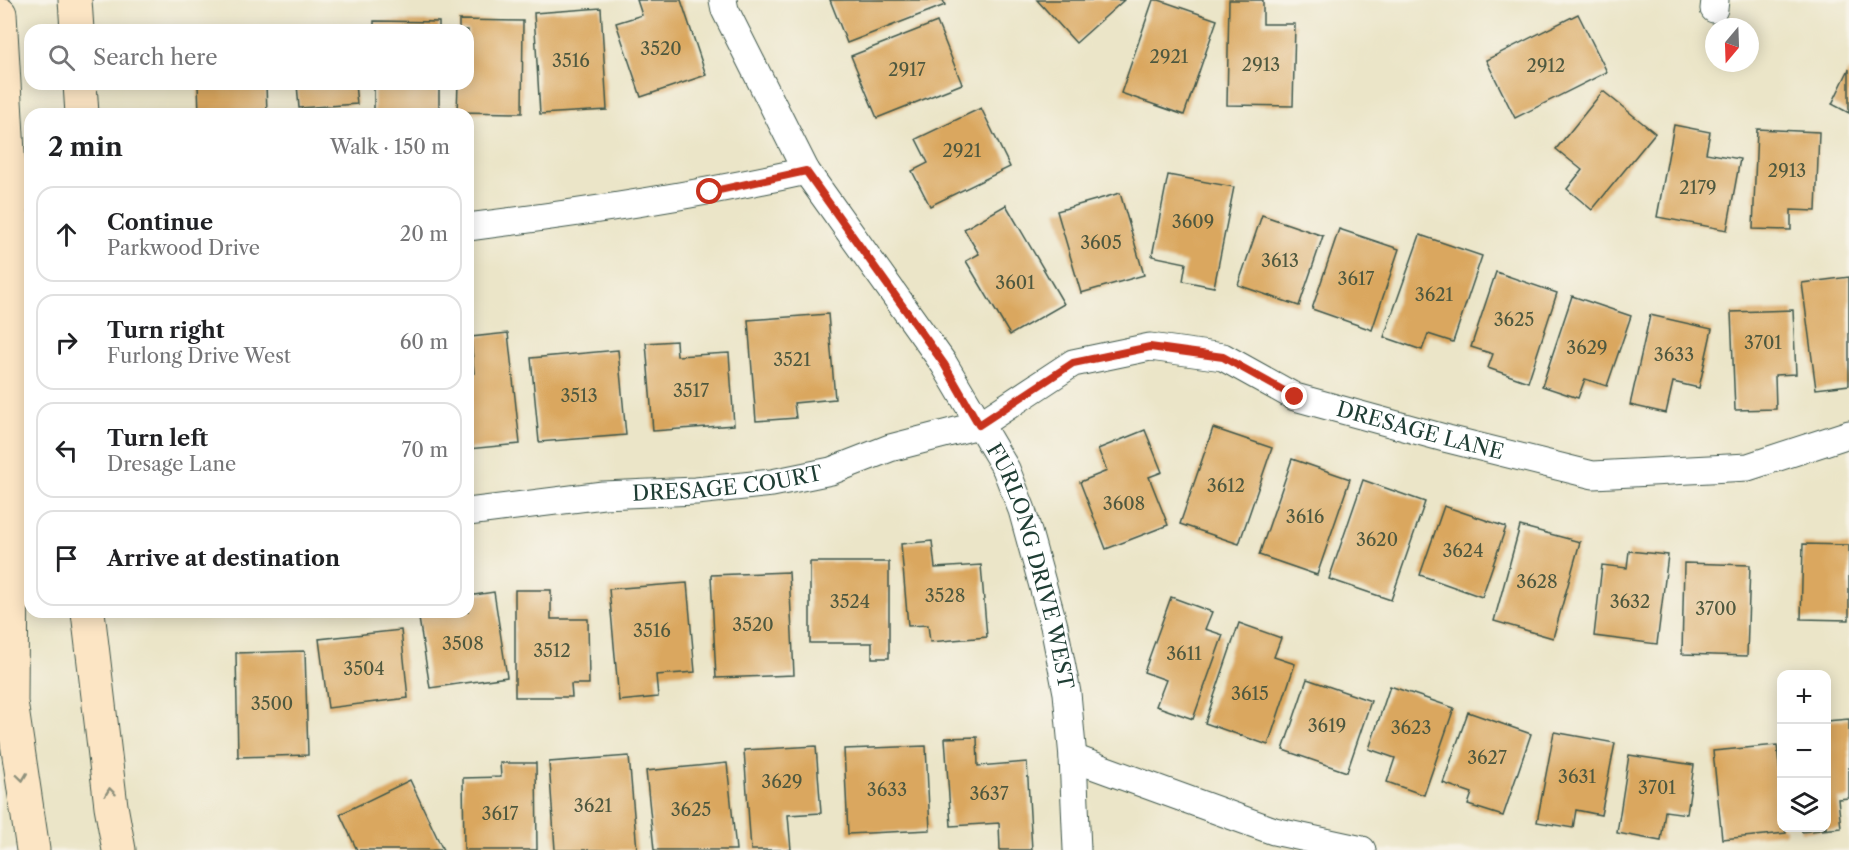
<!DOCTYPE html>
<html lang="en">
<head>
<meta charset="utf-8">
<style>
	:root { --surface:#fff; --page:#f6f6f6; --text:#202124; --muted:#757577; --line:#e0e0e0 }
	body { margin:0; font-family:"Libre Caslon Text",serif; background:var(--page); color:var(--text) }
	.controls { position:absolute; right:18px; bottom:18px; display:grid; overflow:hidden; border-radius:12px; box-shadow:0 3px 15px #0003 }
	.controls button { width:54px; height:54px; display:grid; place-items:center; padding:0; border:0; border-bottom:2px solid var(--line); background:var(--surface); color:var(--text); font:30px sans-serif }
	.compass { position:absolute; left:1705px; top:18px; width:54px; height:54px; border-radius:50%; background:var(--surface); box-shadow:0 3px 15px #0003; rotate:199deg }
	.stop { position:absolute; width:18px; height:18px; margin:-14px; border:4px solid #c8321e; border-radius:50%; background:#fff }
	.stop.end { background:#c8321e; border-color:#fff; box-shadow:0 2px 6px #0008 }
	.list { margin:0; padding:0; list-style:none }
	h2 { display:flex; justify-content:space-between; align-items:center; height:78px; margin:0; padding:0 24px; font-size:26px }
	h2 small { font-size:20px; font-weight:400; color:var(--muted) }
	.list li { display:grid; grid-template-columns:39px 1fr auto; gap:18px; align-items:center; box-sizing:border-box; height:96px; margin:0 12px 12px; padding:0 12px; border:2px solid var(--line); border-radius:18px }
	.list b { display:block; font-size:22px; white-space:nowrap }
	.list p { margin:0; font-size:20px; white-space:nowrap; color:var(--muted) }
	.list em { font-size:20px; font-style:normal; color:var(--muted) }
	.icon { flex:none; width:33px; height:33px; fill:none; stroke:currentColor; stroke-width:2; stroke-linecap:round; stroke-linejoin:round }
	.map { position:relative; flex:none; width:1849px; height:850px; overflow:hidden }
	.search { position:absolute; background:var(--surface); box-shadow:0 3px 15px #0003; left:24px; top:24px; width:450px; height:66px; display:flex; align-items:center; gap:15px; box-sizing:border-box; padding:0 21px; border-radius:18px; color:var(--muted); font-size:22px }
	.panel { position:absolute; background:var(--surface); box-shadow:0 3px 15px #0003; left:24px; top:108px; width:450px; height:510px; border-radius:18px }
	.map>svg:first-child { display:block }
</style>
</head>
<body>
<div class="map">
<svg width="1849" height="850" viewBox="0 0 1849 850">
	<rect width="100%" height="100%" fill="#f7f3e8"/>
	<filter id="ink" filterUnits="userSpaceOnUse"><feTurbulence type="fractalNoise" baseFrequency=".0167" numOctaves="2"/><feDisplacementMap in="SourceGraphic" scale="12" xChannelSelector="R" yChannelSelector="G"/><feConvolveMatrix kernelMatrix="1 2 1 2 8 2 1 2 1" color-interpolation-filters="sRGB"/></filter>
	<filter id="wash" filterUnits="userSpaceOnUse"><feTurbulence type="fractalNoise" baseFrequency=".008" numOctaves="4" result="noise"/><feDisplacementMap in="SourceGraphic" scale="24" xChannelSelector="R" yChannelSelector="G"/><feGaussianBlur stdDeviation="1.35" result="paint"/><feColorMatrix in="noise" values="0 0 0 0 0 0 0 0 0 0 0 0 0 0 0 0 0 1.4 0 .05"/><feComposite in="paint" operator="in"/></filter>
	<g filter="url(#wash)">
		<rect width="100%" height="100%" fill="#ebe5c8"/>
		<g id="blocks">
			<g fill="#daa75f">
				<path d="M637 0H681L706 75 641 97 616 23 642 15Z"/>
				<path d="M830 0H943L945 5 847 43Z"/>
				<path d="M1037 0H1124L1076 43Z"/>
				<path d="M1153 0H1159L1217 20 1184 115 1121 93Z"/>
				<path d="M1229 0H1263V24H1295L1293 106 1227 105Z"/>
				<path d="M601 8 607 110 540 114 534 13Z"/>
				<path d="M1578 14 1607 72 1515 118 1486 60Z"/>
				<path d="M459 20 523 21 522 113 457 112 458 84H468V30H459Z"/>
				<path d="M374 21 439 22V30H374Z"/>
				<path d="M937 22 962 84 877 118 851 56Z"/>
				<path d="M1849 69V113L1832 104Z"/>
				<path d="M198 84H266L267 114H199Z"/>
				<path d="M297 84H355L357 104 299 108Z"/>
				<rect x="374" y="84" width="65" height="30"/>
				<path d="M1603 91 1655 133 1592 210 1567 189 1582 170 1556 149Z"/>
				<path d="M981 108 1010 167 930 206 912 171 928 163 916 139Z"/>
				<path d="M1674 125 1710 132 1706 153 1740 159 1727 230 1657 217Z"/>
				<path d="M1757 129 1819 132 1816 211 1791 210V230L1753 229Z"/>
				<path d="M1168 175 1234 187 1214 287 1183 281 1186 263 1152 256Z"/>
				<path d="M1120 193 1144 275 1081 293 1057 211Z"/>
				<path d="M1006 205 1064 304 1010 335 966 261 979 254 964 229Z"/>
				<path d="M1262 215 1323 236 1299 306 1238 285Z"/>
				<path d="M1339 229 1399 249 1372 330 1312 309Z"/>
				<path d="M1420 235 1482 256 1453 342 1428 334 1422 350 1384 337Z"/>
				<path d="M1496 272 1557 293 1528 382 1488 368 1493 354 1471 347Z"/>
				<path d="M1849 277V385L1816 389 1802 283Z"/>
				<path d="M1572 296 1631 316 1607 386 1585 379 1578 398 1542 386Z"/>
				<path d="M1793 310 1796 374 1775 375 1776 409 1735 410 1731 312Z"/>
				<path d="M828 314 835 399 794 403 796 418 756 421 748 320Z"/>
				<path d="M1650 315 1712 329 1699 388 1673 382 1666 413 1630 405Z"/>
				<path d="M508 333 520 444 468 449V374L474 373 471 337Z"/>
				<path d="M676 341 677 356 729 353 734 425 653 431 646 343Z"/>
				<path d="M618 350 626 435 539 442 531 358Z"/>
				<path d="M1213 428 1272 448 1239 544 1180 524Z"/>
				<path d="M1145 430 1162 472 1149 477 1168 525 1106 549 1080 482 1107 471 1098 449Z"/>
				<path d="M1292 459 1350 479 1317 575 1259 555Z"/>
				<path d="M1363 480 1425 502 1391 600 1329 579Z"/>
				<path d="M1444 506 1506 527 1482 597 1420 575Z"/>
				<path d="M1520 526 1580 542 1553 638 1494 621Z"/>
				<path d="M932 541 935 568 981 565 987 637 930 642 928 625 908 626 901 544Z"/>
				<path d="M1803 544 1849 545V620L1801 619Z"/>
				<path d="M1629 551 1668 555 1657 644 1594 636 1602 565 1627 568Z"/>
				<path d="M810 562H889V658H872V643H810Z"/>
				<path d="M1684 563 1750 565 1747 656 1682 654Z"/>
				<path d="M789 572 794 675 716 678 711 575Z"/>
				<path d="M687 583 695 672 656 675 658 697 619 701 609 589Z"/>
				<path d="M515 590H551V619H588L589 684H571L572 697H515Z"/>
				<path d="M494 592 507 677 430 688 418 612H468V596Z"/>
				<path d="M1171 597 1212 612 1205 629 1223 635 1193 719 1156 706 1166 680 1144 672Z"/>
				<path d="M1239 623 1281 638 1274 657 1295 664 1268 745 1205 723Z"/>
				<path d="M401 630 408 698 328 708 319 639Z"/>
				<path d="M305 651 308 755 238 757 236 653Z"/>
				<path d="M1307 679 1371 701 1347 772 1283 750Z"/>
				<path d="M1390 686 1454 708 1424 795 1387 782 1395 758 1369 749Z"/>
				<path d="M1468 712 1531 734 1503 816 1468 805 1472 793 1443 783Z"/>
				<path d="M1849 719V798L1838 799 1841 828 1802 832 1801 828H1826V721Z"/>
				<path d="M1554 732 1615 743 1601 815 1576 810 1573 828 1537 822Z"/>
				<path d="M977 737 978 766 1027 762 1032 850H1000L999 823 951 826 945 738Z"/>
				<path d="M1777 745 1782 793V828H1785L1786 833 1722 839 1713 751Z"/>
				<path d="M816 746 821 813 788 815 791 850H751L744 750Z"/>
				<path d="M926 746 930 830 848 834 844 749Z"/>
				<path d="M1629 755 1694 765 1687 814 1665 811 1661 841 1617 833Z"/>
				<path d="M629 756 637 850H555L549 762Z"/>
				<path d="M500 763H536L537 850H464L463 778 501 777Z"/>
				<path d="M727 763 736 850H654L646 771Z"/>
				<path d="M410 780 443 850H357L340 814Z"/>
			</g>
		</g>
	</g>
	<g filter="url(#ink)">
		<use href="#blocks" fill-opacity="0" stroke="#3e564a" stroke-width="1.5"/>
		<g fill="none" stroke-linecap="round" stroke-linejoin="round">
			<defs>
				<g id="minor">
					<path id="s1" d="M723 0 725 10 806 171 944 364 1006 469 1022 510 1054 626 1067 693 1073 758 1077 850"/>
					<path d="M1714 9 1715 0"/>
					<path d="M468 227C582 213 694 196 806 171"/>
					<path id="s2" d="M468 512 603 495 696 491 772 483 831 471 890 448 979 425 1073 363 1150 347 1223 357 1295 397 1448 439 1593 475 1748 467 1849 434"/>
					<path d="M1073 758 1274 831 1362 850"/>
				</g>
				<g id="secondary">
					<path d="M75 0 77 30"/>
					<path d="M0 14 14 257 11 702 33 850"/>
					<path d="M80 84 82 114"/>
					<path d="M88 612 111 806 119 850"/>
				</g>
			</defs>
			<use href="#minor" stroke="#3e564a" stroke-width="29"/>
			<use href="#secondary" stroke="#3e564a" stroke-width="35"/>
			<use href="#minor" stroke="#fff" stroke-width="27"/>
			<use href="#secondary" stroke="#fce5c4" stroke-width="33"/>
		</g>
		<defs><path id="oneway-chevron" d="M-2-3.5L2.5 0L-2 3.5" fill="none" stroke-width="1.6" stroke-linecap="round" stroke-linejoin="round" transform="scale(1.5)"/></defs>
		<g stroke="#8e917c">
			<use href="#oneway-chevron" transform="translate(22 777) rotate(82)"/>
			<use href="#oneway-chevron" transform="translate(110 792) rotate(-97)"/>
		</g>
	</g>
	<g fill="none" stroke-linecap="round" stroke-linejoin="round" filter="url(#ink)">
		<path stroke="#c8321e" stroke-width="8" d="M710 192 806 171 944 364 979 425 1073 363 1150 347 1223 357 1295 397"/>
	</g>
	<g text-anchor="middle" stroke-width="5" stroke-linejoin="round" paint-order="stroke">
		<g font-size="18" fill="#4e583f">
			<text x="661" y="55">3520</text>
			<text x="1169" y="63">2921</text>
			<text x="571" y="67">3516</text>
			<text x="1261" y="71">2913</text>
			<text x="1546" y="72">2912</text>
			<text x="907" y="76">2917</text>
			<text x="962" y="157">2921</text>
			<text x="1787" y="177">2913</text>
			<text x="1698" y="194">2179</text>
			<text x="1193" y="228">3609</text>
			<text x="1101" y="249">3605</text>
			<text x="1280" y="267">3613</text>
			<text x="1356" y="285">3617</text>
			<text x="1015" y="289">3601</text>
			<text x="1434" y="301">3621</text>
			<text x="1514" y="326">3625</text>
			<text x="1763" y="349">3701</text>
			<text x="1587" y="354">3629</text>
			<text x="1674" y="361">3633</text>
			<text x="792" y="366">3521</text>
			<text x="691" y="397">3517</text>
			<text x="579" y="402">3513</text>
			<text x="1226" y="492">3612</text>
			<text x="1124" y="510">3608</text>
			<text x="1305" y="523">3616</text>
			<text x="1377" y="546">3620</text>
			<text x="1463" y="557">3624</text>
			<text x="1537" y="588">3628</text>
			<text x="945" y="602">3528</text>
			<text x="850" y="608">3524</text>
			<text x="1630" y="608">3632</text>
			<text x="1716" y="615">3700</text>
			<text x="753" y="631">3520</text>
			<text x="652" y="637">3516</text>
			<text x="463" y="650">3508</text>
			<text x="552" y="657">3512</text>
			<text x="1184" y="660">3611</text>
			<text x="364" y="675">3504</text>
			<text x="1250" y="700">3615</text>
			<text x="272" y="710">3500</text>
			<text x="1327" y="732">3619</text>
			<text x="1411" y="734">3623</text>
			<text x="1487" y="764">3627</text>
			<text x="1577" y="783">3631</text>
			<text x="782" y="788">3629</text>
			<text x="1657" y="794">3701</text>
			<text x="887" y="796">3633</text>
			<text x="989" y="800">3637</text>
			<text x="593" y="812">3621</text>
			<text x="691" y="816">3625</text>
			<text x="500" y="820">3617</text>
		</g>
		<g font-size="21" fill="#1f3d34" stroke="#f7f3e8">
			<text dy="7" stroke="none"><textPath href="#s2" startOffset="998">DRESAGE LANE</textPath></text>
			<text dy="7" stroke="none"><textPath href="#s2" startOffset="261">DRESAGE COURT</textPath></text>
			<text dy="7" stroke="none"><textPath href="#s1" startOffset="650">FURLONG DRIVE WEST</textPath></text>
		</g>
	</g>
</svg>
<div class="controls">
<button>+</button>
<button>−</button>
<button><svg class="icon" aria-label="layers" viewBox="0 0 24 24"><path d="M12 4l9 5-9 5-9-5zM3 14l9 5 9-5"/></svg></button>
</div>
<svg class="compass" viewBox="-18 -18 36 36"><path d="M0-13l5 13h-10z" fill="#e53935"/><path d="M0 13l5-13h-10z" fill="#757577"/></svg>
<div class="stop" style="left:710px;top:192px"></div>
<div class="stop end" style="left:1295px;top:397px"></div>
<div class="search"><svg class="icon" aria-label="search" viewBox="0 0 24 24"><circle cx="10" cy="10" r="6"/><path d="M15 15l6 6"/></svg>Search here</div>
<section class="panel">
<h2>2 min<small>Walk · 150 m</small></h2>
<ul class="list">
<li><svg class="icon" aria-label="ahead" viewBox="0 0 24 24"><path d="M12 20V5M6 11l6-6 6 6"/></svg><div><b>Continue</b><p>Parkwood Drive</p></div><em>20 m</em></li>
<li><svg class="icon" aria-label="right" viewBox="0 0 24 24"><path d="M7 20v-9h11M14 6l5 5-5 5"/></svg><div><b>Turn right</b><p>Furlong Drive West</p></div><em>60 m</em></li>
<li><svg class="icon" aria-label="left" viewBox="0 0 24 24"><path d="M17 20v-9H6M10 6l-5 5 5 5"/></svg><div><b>Turn left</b><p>Dresage Lane</p></div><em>70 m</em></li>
<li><svg class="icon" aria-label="arrive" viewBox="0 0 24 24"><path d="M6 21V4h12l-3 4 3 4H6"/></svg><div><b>Arrive at destination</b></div></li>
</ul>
</section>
</div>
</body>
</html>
